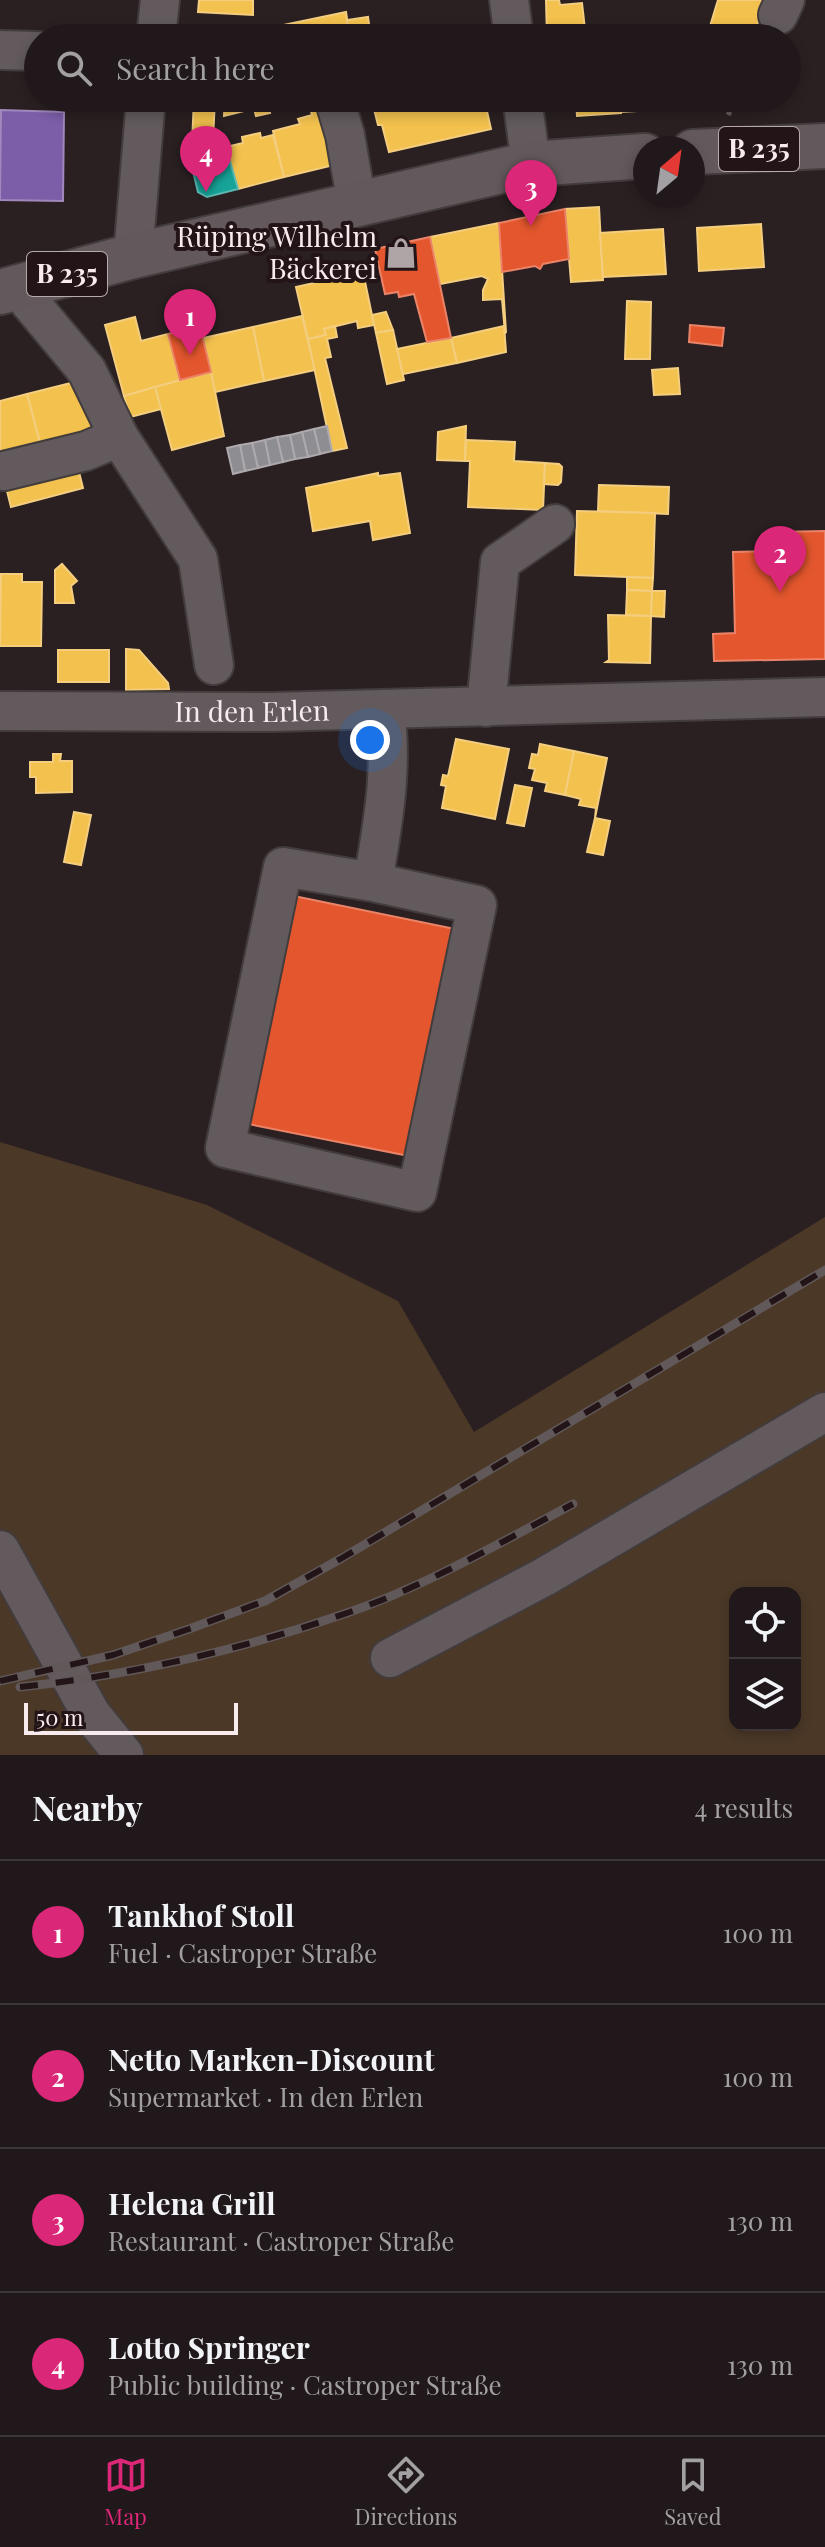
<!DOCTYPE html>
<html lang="en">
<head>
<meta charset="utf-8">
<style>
	:root { --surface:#20181a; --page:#2d2527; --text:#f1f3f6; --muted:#a2a0a2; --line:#3d3739; --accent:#db2777 }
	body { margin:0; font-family:"Playfair Display",serif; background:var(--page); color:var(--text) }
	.controls { position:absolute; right:24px; bottom:24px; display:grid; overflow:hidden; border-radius:16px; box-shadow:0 4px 12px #0003 }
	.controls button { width:72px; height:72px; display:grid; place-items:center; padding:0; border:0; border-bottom:2px solid var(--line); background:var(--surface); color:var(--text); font:40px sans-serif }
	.compass { position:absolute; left:633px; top:136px; width:72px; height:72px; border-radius:50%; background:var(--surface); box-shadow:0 4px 12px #0003; rotate:29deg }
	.scale { position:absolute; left:24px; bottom:20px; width:214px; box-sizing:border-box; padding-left:8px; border:4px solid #f7ebed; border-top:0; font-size:22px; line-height:28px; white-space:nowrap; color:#f7ebed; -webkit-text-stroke:6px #231417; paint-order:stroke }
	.you { position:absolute; left:370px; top:740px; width:28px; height:28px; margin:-20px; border:6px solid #fff; border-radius:50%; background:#1a73e8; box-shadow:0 0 0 12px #1a73e833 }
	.badge { display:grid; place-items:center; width:52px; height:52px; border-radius:50%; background:var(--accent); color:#fff; font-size:26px; font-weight:700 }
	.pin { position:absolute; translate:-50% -66px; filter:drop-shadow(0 2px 4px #0008) }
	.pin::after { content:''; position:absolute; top:42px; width:28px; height:24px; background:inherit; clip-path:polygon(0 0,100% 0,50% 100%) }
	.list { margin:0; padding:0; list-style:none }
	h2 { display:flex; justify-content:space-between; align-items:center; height:104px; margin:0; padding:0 32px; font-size:34px }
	h2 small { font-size:26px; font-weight:400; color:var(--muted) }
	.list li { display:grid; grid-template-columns:52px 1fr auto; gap:24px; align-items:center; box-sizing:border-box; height:144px; padding:0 32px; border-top:2px solid var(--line) }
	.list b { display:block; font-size:30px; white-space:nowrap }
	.list p { margin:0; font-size:26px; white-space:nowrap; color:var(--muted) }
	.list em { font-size:26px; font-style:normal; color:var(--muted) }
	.icon { flex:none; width:44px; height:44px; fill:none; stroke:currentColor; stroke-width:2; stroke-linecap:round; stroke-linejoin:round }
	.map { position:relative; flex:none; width:825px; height:1755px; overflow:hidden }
	.search { position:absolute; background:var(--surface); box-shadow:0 4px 12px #0003; left:24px; right:24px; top:24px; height:88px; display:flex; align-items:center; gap:20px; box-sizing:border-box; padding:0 28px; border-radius:44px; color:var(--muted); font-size:30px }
	.sheet { height:680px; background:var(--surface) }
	nav { display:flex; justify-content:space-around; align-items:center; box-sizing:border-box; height:112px; border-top:2px solid var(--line); background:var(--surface); font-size:22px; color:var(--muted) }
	nav a { display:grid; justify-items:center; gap:4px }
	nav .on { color:var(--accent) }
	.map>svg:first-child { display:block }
</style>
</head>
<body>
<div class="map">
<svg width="825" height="1755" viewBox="0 0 825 1755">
	<rect width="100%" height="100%" fill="#2a2022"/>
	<path fill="#4b3827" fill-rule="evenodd" d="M0 1142 207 1205 398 1301 474 1432 825 1217V1755H0ZM735 1593H795V1725H735Z"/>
	<g fill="#f2c14e" stroke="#f4ce7e" stroke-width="2">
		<path d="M199 0H253V15L198 12Z"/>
		<path d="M546 0H559L560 5 582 3 586 38H547Z"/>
		<path d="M718 0H765L753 38 707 36Z"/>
		<path d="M346 12 350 38H264V29Z"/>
		<path d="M368 17 371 38H350L347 20Z"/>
		<path d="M198 29 237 31 236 38H197Z"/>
		<path d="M408 29 409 38H384L383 33Z"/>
		<path d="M194 98H215L213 140 208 141V145L192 144Z"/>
		<path d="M225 98H245L248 110 224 116Z"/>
		<path d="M251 98H267L270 113 256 116Z"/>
		<path d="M317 98 342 163 284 177 273 131 300 124 298 119 312 115 308 100Z"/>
		<path d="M404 98H484L491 129 389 152 382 125H378L373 105Z"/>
		<path d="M621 98H655V110L621 112Z"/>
		<path d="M621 98V113L577 116 576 98Z"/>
		<path d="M655 98H706L705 107 654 111Z"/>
		<path d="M260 133 261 138 273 135 284 177 238 189 226 147 243 143 242 137Z"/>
		<path d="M599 207 603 280 571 282 565 209Z"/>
		<path d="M499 223 506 332 505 333 502 299 483 300V290L488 279 482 276 440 284 430 237Z"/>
		<path d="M761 224 764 267 699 271 697 228Z"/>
		<path d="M663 229 666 274 603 277 600 233Z"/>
		<path d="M363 272 374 325 358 328 357 321 324 329 326 335 308 339 296 287Z"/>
		<path d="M627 301 651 302 650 359H625Z"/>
		<path d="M386 312 393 330 376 333 372 315Z"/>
		<path d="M302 316 315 370 264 381 253 327Z"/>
		<path d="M135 317 141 341 168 334 180 380 124 396 105 325Z"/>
		<path d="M335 326 337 337 327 339 331 357 325 358 347 448 332 451 308 339 326 335 324 329Z"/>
		<path d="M504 326 506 352 457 363 451 338Z"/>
		<path d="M253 327 264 381 215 392 203 338Z"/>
		<path d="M393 330 404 380 387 384 376 333Z"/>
		<path d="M451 338 457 363 403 374 397 349Z"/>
		<path d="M678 368 680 394 654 395 652 370Z"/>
		<path d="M211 372 224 436 172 450 155 387Z"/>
		<path d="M75 382 101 427 40 443 27 394Z"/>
		<path d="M155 387 161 409 130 417 124 396Z"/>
		<path d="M27 394 40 443 0 454V401Z"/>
		<path d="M466 426 465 461 437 460 438 432Z"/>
		<path d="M466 440 515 442 514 461 545 463 543 510 468 507 470 461H465Z"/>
		<path d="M545 463 559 464 562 467 561 482 558 485 544 484Z"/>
		<path d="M77 464 83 488 11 507 5 483Z"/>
		<path d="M378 473V476L400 473 410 533 373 540 370 521 313 531 306 488Z"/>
		<path d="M599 485 669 487 668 514 598 511Z"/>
		<path d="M577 511 655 513 653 578 575 575Z"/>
		<path d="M62 564 77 581 71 586 74 603H55V570Z"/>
		<path d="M1 574H22V582H42L41 646H0Z"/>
		<path d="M627 577 653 578 652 591 627 590Z"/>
		<path d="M627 590 652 591 651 616 626 615Z"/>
		<path d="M652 591H665L664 617 651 616Z"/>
		<path d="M608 615 651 616 650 663 606 662 609 660Z"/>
		<path d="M126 649 139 650 168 683 169 689 126 690Z"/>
		<rect x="58" y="650" width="51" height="32"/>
		<path d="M456 739 509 749 495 819 442 808 446 786 441 785 443 775 448 776Z"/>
		<path d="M540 744 574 751 565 795 545 791 547 783 532 780 535 769 529 768 532 754 538 755Z"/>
		<path d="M574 751 607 758 595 818 596 808 579 805 581 799 565 795Z"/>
		<path d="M53 754H61L60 761H72V792L36 793V777H30V762H53Z"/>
		<path d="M515 785 532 788 524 826 507 823Z"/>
		<path d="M74 812 91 815 81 865 64 862Z"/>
		<path d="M595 818 610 821 603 855 587 852Z"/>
	</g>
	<g fill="#e4572e" stroke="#ea8367" stroke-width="2">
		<path d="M565 209 569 259 543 264 540 269 535 266 502 272 499 223Z"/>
		<path d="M430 237 451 338 427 342 414 294 399 297 398 292 385 294 375 249Z"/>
		<path d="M690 325 724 328 722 346 689 342Z"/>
		<path d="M200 326 211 372 180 380 168 334Z"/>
		<path d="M825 531V659L714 661 713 634 735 633 733 552 777 551 776 532Z"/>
		<path d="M289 895 460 930 414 1157 243 1123Z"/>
	</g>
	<path fill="#7b5ea7" stroke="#a088bc" stroke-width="2" d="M1 110 64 112 63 201 0 200Z"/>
	<path fill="#17a398" stroke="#5ab9b2" stroke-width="2" d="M223 137 238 189 207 197 198 192 191 163 192 144 208 145V141Z"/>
	<g fill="#8d8d92" stroke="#ada9ad" stroke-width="2">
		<path d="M327 426 332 451 320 454 314 429Z"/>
		<path d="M314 429 320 454 308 457 302 432Z"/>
		<path d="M302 432 308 457 295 459 290 435Z"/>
		<path d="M290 435 295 459 283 462 277 437Z"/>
		<path d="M277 437 283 462 270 465 265 440Z"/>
		<path d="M265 440 270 465 258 468 252 443Z"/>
		<path d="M252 443 258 468 245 471 240 445Z"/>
		<path d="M240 445 245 471 233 474 227 448Z"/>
	</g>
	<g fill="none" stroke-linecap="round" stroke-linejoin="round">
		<defs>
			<g id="minor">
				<path d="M509 0 514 38"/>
				<path d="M778 15 785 0"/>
				<path d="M156 38 160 0"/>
				<path d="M0 50 38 51"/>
				<path d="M334 98 345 135 357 204"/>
				<path d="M522 98 531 164"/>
				<path d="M133 256 146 98"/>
				<path d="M17 287 87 371 119 437 198 559 214 665"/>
				<path d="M4 471 86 451 119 437"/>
				<path d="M486 707 500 562 555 524"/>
				<path id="s1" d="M0 711 272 712 825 697"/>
				<path d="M373 882 477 905 417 1192 225 1148 283 867 373 882C383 823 393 769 385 709"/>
				<path d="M0 1550 91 1714 124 1755"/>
				<path d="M390 1658 544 1577 825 1412"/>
			</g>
			<g id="major">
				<path d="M693 152 825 146"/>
				<path d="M0 292 133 256 531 164 645 156"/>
			</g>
		</defs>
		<use href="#minor" stroke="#433c3d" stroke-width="42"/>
		<use href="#major" stroke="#433c3d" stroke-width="48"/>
		<path stroke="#635c5e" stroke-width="5" stroke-dasharray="4 6" stroke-linecap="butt" d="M728 115 737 98"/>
		<use href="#minor" stroke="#625a5c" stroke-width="38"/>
		<use href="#major" stroke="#63595d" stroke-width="44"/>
		<defs>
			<g id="rail">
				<path d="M0 1681 113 1655 189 1629 265 1601 342 1558 825 1270"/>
				<path d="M20 1687C131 1675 241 1650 347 1613 426 1586 500 1543 573 1504"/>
			</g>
		</defs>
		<use href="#rail" stroke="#605859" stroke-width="9"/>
		<use href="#rail" stroke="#231417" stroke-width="6" stroke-dasharray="18" stroke-linecap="butt"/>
	</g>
	<defs>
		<symbol id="shop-bare" viewBox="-9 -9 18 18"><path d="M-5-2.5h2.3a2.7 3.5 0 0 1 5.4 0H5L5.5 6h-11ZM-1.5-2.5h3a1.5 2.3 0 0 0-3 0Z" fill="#afa4a6" stroke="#231417" stroke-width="2.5" paint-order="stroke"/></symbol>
	</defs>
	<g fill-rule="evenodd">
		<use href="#shop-bare" x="379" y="231" width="44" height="44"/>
	</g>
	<g text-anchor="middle" stroke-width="8" stroke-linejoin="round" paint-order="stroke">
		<g fill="#231417" stroke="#b7aaad" stroke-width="2">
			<rect x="719" y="127" width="80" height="44" rx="6"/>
			<rect x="27" y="252" width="80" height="44" rx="6"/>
		</g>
		<g font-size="26" font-weight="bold" fill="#f7ebed">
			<text x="759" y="158">B 235</text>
			<text x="67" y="283">B 235</text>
		</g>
		<g font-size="28" fill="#f7ebed" stroke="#231417" text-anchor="end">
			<text x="377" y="247">Rüping Wilhelm<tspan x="377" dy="32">Bäckerei</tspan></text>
		</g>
		<g font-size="28" fill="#f7ebed" stroke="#231417">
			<text dy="10" stroke="none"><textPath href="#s1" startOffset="252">In den Erlen</textPath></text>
		</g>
	</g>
</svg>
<div class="controls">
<button><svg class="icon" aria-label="locate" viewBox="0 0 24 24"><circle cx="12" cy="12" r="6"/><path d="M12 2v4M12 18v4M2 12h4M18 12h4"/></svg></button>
<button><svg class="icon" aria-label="layers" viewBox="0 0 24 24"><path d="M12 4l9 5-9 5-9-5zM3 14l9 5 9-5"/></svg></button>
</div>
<svg class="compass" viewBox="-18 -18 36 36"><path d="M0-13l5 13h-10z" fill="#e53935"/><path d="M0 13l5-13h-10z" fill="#a2a0a2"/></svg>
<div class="scale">50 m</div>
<div class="you"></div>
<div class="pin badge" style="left:190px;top:355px">1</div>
<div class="pin badge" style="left:780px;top:592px">2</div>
<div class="pin badge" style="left:531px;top:226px">3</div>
<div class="pin badge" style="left:206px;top:192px">4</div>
<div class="search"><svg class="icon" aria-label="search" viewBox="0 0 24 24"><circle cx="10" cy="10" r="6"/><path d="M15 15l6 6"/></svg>Search here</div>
</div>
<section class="sheet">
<h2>Nearby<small>4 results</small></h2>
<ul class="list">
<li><span class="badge">1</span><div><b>Tankhof Stoll</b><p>Fuel · Castroper Straße</p></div><em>100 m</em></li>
<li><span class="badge">2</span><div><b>Netto Marken-Discount</b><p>Supermarket · In den Erlen</p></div><em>100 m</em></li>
<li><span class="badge">3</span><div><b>Helena Grill</b><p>Restaurant · Castroper Straße</p></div><em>130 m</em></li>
<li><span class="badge">4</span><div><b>Lotto Springer</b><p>Public building · Castroper Straße</p></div><em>130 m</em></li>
</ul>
</section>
<nav>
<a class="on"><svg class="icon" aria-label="map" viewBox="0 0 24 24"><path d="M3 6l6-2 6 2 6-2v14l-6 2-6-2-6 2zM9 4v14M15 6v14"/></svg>Map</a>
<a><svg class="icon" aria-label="directions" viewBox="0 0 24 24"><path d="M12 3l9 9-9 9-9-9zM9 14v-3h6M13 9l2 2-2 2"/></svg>Directions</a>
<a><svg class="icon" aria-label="saved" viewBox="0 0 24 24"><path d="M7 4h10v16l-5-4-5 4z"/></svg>Saved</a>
</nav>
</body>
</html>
